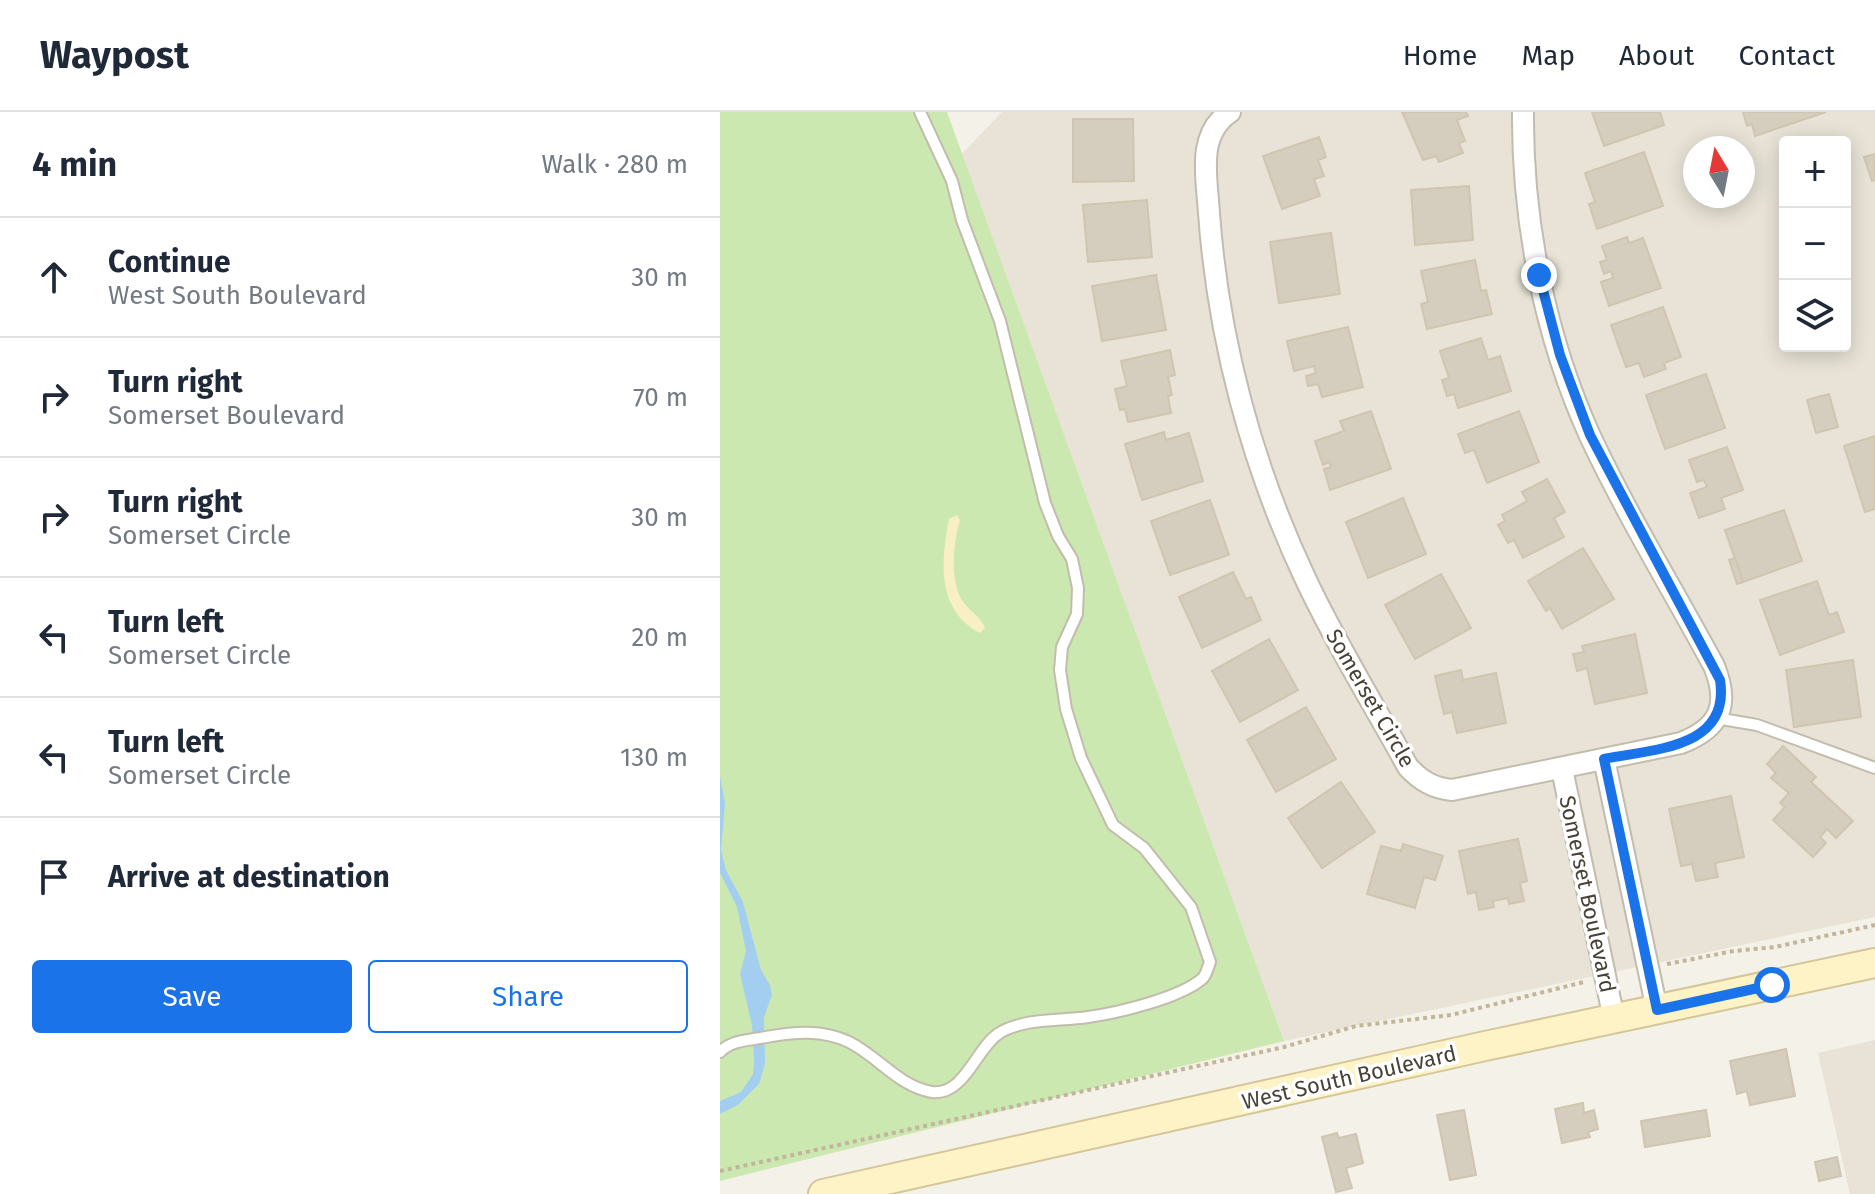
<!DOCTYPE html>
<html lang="en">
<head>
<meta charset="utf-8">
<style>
	:root { --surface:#fff; --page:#f6f6f7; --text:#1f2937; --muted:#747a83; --line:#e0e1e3; --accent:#1a73e8 }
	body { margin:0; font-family:"Fira Sans",sans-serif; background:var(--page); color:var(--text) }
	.controls { position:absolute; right:24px; top:24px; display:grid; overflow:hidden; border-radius:8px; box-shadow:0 4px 20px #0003 }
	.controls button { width:72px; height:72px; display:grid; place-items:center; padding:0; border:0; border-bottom:2px solid var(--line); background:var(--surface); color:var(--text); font:40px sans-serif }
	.compass { position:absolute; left:963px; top:24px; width:72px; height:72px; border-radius:50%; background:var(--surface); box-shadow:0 4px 20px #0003; rotate:350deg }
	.stop { position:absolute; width:24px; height:24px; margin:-18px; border:6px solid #1a73e8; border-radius:50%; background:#fff }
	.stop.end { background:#1a73e8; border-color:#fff; box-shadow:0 2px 8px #0008 }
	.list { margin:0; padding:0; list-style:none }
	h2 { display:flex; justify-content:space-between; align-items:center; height:104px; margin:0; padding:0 32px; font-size:34px }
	h2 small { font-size:26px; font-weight:400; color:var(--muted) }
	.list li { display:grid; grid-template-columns:52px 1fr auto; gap:24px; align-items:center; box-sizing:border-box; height:120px; padding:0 32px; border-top:2px solid var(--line) }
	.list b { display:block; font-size:30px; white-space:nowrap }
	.list p { margin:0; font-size:26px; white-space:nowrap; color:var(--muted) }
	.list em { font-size:26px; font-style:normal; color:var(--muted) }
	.actions { display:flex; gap:16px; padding:24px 32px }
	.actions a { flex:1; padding:18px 0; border:2px solid var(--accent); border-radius:8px; text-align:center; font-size:28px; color:var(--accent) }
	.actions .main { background:var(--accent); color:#fff }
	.icon { flex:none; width:44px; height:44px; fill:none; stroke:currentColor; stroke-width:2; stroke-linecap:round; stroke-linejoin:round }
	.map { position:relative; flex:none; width:1155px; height:1082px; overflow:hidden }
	header { display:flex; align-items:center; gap:48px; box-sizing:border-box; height:112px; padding:0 40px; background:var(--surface); border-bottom:2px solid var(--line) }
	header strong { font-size:38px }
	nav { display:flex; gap:44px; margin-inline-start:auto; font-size:28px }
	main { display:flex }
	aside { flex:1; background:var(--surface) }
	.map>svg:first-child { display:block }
</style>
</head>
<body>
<header>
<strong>Waypost</strong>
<nav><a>Home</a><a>Map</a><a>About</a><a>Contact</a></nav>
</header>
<main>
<aside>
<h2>4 min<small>Walk · 280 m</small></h2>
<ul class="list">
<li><svg class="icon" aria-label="ahead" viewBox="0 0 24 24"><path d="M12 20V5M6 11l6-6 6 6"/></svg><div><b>Continue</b><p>West South Boulevard</p></div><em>30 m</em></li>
<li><svg class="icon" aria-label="right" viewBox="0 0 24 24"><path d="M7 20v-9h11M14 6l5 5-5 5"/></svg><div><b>Turn right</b><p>Somerset Boulevard</p></div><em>70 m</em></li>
<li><svg class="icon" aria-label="right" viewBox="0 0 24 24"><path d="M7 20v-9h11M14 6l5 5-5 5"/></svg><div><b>Turn right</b><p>Somerset Circle</p></div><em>30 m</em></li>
<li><svg class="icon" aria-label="left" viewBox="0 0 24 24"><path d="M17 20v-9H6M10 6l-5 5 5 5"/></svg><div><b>Turn left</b><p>Somerset Circle</p></div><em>20 m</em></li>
<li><svg class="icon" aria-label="left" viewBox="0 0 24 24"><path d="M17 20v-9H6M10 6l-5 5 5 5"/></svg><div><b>Turn left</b><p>Somerset Circle</p></div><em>130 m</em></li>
<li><svg class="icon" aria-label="arrive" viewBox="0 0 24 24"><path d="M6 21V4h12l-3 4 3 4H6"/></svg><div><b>Arrive at destination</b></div></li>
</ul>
<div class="actions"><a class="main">Save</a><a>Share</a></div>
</aside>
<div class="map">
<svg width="1155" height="1082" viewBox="0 0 1155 1082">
	<rect width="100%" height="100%" fill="#f4f1e8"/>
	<g fill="#e8e3d6" fill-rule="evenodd">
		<path d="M282 0H1155V805L564 929 242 42ZM1065 30H1125V234H1065ZM975 36H1023V84H975Z"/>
		<path d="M1155 928V1082H1130L1098 941Z"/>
	</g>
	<path fill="#cce8b1" d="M0 0H227L564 929 0 1069Z"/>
	<path fill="#f8efc4" d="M237 403 240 408C233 431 229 471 244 491 251 500 262 506 265 516L260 521C216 498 221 449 229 407Z"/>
	<path fill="#a4cef0" d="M0 664 5 691 1 738 6 758 23 790 41 858 50 873 52 883 44 905 45 952 39 972 18 993 0 1002V989L21 980 33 962 34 951 32 913 20 862 26 839 17 795 0 761Z"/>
	<g fill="#d5cdbd" stroke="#d0c5b0" stroke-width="2">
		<path d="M682 0H746L748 4 737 8 745 29 739 31 743 41 719 50 716 44 703 48Z"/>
		<path d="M872 0H940L944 13 884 34Z"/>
		<path d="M1023 0H1106L1035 24 1032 12 1027 14Z"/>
		<path d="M353 7H413L414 69 353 70Z"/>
		<path d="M599 25 606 45 598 48 604 64 594 67 600 84 562 97 543 44Z"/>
		<path d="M924 40 943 94 877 117 869 92 875 90 865 61Z"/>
		<path d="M1155 42V68L1152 69 1144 45Z"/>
		<path d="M749 74 753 128 695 133 691 78Z"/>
		<path d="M427 88 432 145 368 150 363 93Z"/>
		<path d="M611 121 620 182 559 191 550 130Z"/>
		<path d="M907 125 909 131 923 126 941 176 889 194 881 170 893 166 891 159 884 162 880 150 887 148 882 134Z"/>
		<path d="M755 148 761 179 766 178 772 202 707 217 701 192 708 190 701 159Z"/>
		<path d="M436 163 446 218 382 229 372 174Z"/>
		<path d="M943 195 961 245 944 251 946 257 924 265 919 251 906 255 891 213Z"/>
		<path d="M628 215 643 275 602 285 598 272 588 274 586 264 596 261 594 254 574 259 567 229Z"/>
		<path d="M761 226 768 248 780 244 791 279 738 296 734 282 727 284 722 268 729 266 720 239Z"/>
		<path d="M450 238 455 263 448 265 452 283 448 284 451 301 408 310 405 297 400 298 395 277 407 274 401 249Z"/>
		<path d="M986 262 1005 316 945 337 926 283Z"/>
		<path d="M1109 282 1118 315 1096 321 1087 288Z"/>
		<path d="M651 299 671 357 610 378 604 357 611 355 609 350 603 353 595 329 624 319 620 309Z"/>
		<path d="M799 299 819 350 767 371 754 338 745 341 738 322Z"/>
		<path d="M444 320 446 328 469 321 483 369 422 388 405 332Z"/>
		<path d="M1155 324V397L1145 400 1124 334Z"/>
		<path d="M1007 335 1023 378 1001 386 1005 397 979 406 970 381 987 375 984 368 977 370 969 348Z"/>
		<path d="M827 367 845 400 834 406 844 425 803 446 794 428 788 431 778 413 785 409 782 403 807 389 802 380Z"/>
		<path d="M683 386 706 442 648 466 626 410Z"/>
		<path d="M490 388 509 443 450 463 431 409Z"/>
		<path d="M1064 398 1082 449 1023 470 1005 418Z"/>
		<path d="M863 436 894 487 842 517 830 496 826 499 808 469Z"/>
		<path d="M1015 446 1023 470 1017 472 1009 448Z"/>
		<path d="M513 460 526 487 531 485 541 508 482 536 459 485Z"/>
		<path d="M721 462 751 516 695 547 665 493Z"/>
		<path d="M1097 469 1109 503 1117 500 1124 520 1060 543 1040 488Z"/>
		<path d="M915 522 927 581 875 592 867 556 857 559 853 542 864 540 862 534Z"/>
		<path d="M549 527 578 578 520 610 492 559Z"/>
		<path d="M1133 548 1141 605 1074 615 1066 558Z"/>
		<path d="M741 558 743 568 776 561 786 611 737 621 732 600 724 602 715 564Z"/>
		<path d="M586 595 616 647 556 680 527 628Z"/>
		<path d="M1063 634 1096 665 1091 670 1133 709 1116 726 1107 717 1100 725 1106 731 1093 745 1053 708 1065 695 1060 691 1069 681 1051 666 1056 661 1047 652Z"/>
		<path d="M621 670 655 720 602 756 568 706Z"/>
		<path d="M1011 684 1024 745 995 751 998 765 976 769 972 752 961 754 949 697Z"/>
		<path d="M798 727 807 769 800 771 804 789 789 792 788 786 773 789 774 795 759 798 756 780 748 782 739 739Z"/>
		<path d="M683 732 723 744 715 768 704 765 695 796 647 782 661 734 681 739Z"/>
		<path d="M1066 937 1075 984 1030 993 1027 979 1017 982 1010 949Z"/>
		<path d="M863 991 864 1001 874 998 878 1017 868 1020 870 1025 842 1031 835 997Z"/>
		<path d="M744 998 756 1063 730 1068 717 1003Z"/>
		<path d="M986 998 990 1024 925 1035 921 1009Z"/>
		<path d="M617 1021 619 1026 636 1022 643 1051 626 1056 632 1076 616 1080 602 1025Z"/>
		<path d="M1117 1045 1121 1064 1099 1069 1095 1050Z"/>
	</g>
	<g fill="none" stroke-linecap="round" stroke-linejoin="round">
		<defs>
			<g id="lane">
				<path d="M996 606 1037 613 1155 656"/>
				<path d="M0 940C11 928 31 928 46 925 74 920 102 917 129 930 159 945 178 974 212 980 244 984 256 937 278 922 285 917 298 913 307 911 326 907 348 908 368 905 397 901 461 886 483 866 486 863 488 855 490 850L471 795 424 736 393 713 361 646 346 597 340 558 342 535 357 502 358 476 352 447 338 424 325 391 280 209 242 108 232 69 200 0"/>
			</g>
			<g id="street">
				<path d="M510 0C476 23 487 66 489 101 498 227 532 354 586 468 616 532 654 593 688 655 701 669 713 676 732 678L961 631C1000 616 1010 593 994 554 953 478 907 403 870 324 825 225 802 109 803 0"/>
				<path d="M884 647 937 898"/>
				<path d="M842 657 894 907"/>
			</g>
			<path id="secondary" d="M103 1082 765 934 1155 851"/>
		</defs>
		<use href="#lane" stroke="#c2bcad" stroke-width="14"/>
		<use href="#street" stroke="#c2bcad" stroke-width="24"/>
		<use href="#secondary" stroke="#d4c698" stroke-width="32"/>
		<g stroke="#c1b59b" stroke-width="4" stroke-dasharray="4 4" stroke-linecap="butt">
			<path d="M947 852 1014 839 1055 835 1155 813"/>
			<path d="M0 1059 564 935 636 914 731 903 864 870"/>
		</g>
		<use href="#lane" stroke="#fff" stroke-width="10"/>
		<use href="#street" stroke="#fff" stroke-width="20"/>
		<use href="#secondary" stroke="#fef3c7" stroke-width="28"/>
	</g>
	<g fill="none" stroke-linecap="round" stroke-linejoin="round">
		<path stroke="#1a73e8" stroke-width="10" d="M819 163 840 243 870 323 1000 568C1011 637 932 637 884 647L937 898 1052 873"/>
	</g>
	<g text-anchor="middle" stroke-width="7" stroke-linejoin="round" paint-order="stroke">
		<g font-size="22" fill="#474136" stroke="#fff">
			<text transform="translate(651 586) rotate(60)" y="8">Somerset Circle</text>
			<text transform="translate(868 782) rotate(78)" y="8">Somerset Boulevard</text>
			<text transform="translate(629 965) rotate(-13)" y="8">West South Boulevard</text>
		</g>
	</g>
</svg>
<div class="controls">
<button>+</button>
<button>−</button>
<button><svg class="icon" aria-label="layers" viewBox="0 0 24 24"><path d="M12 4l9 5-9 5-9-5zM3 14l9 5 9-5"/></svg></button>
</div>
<svg class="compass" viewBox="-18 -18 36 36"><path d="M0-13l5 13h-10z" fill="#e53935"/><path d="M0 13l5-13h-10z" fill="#747a83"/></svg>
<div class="stop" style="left:1052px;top:873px"></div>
<div class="stop end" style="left:819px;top:163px"></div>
</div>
</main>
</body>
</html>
